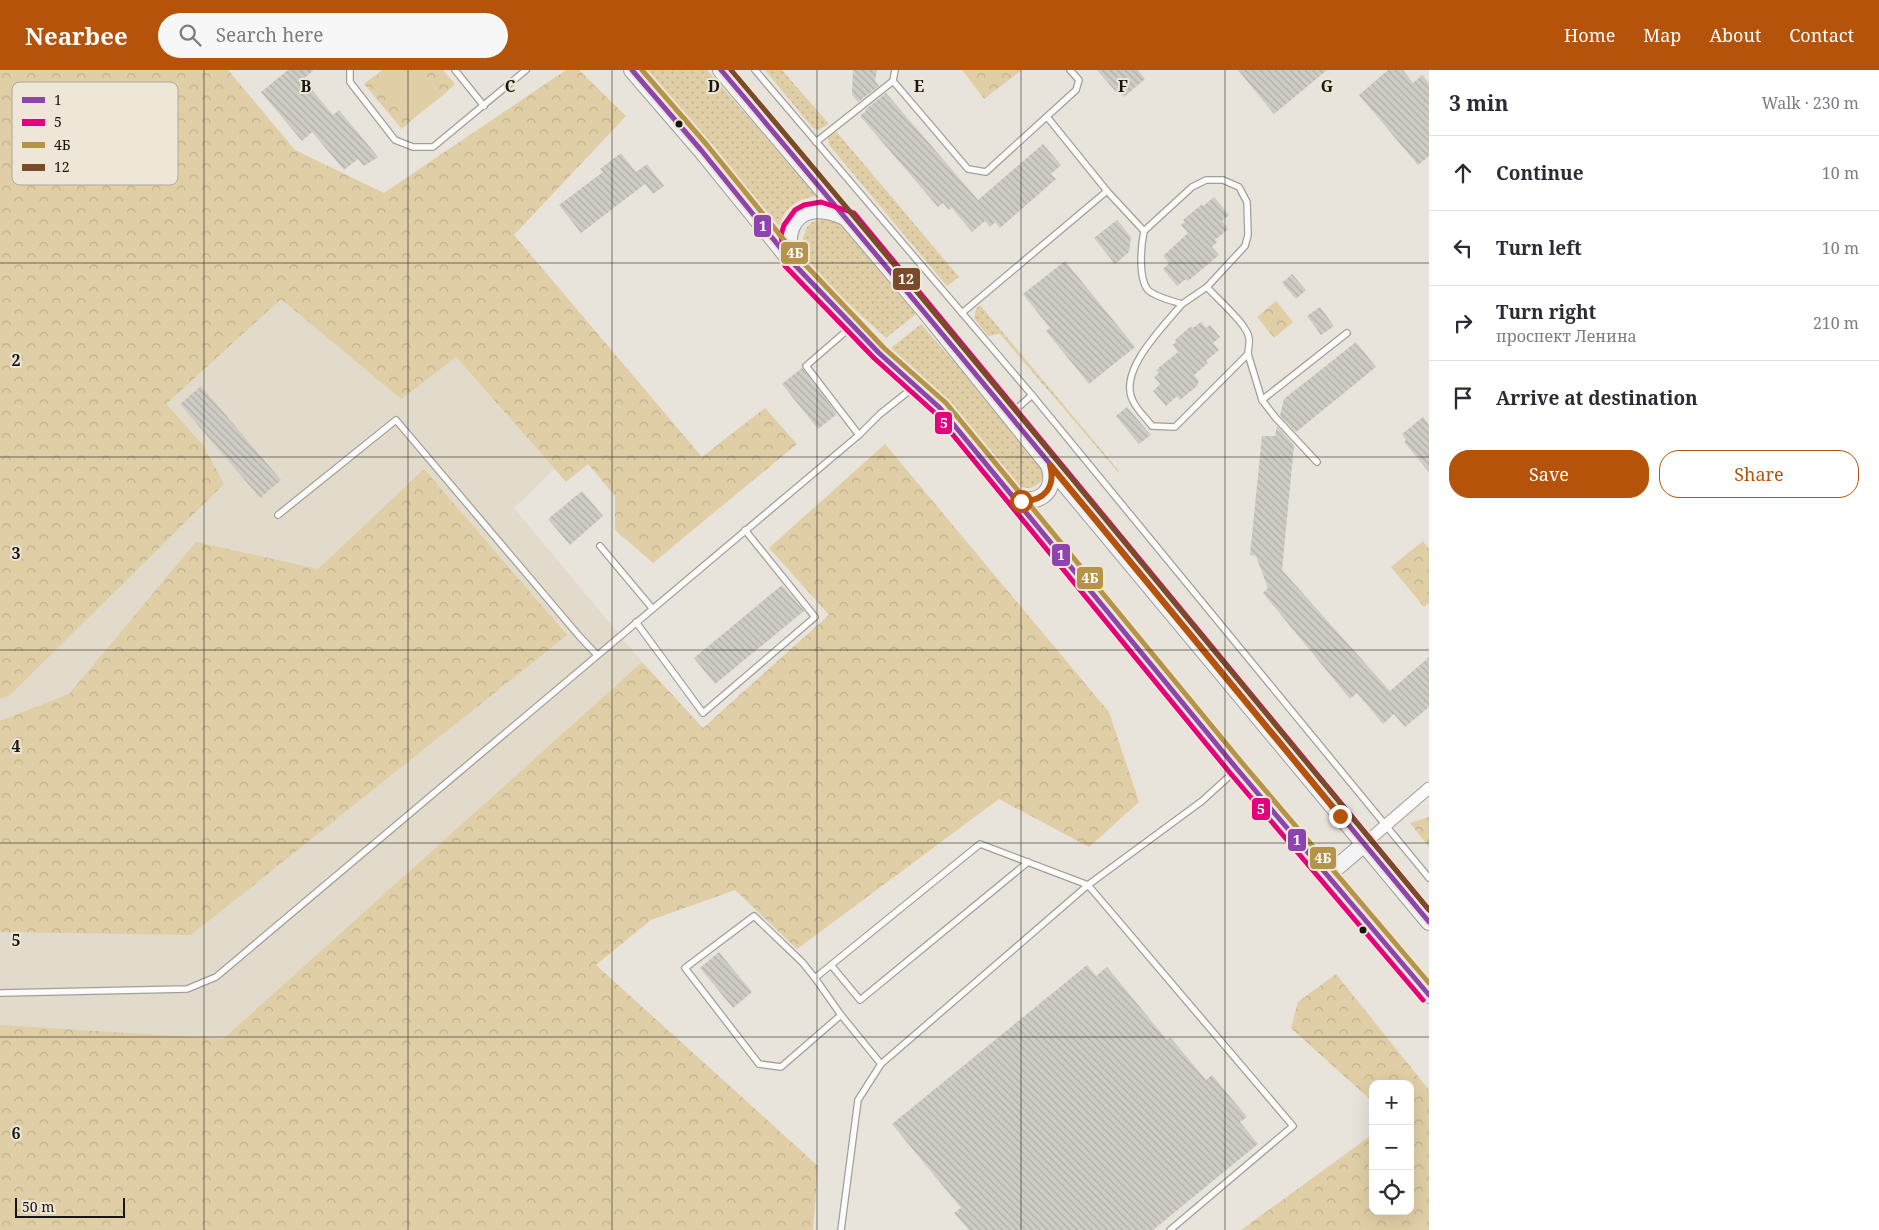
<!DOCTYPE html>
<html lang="en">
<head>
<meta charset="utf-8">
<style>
	:root { --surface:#fff; --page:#f7f7f7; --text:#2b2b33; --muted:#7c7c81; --line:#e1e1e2; --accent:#b45309 }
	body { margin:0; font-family:"Noto Serif",serif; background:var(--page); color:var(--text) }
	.controls { position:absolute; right:15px; bottom:15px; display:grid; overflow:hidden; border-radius:10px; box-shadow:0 5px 20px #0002 }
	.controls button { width:45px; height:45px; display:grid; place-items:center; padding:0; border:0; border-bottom:1px solid var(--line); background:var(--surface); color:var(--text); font:25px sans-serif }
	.scale { position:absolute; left:15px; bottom:12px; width:110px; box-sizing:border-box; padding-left:5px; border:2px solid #181610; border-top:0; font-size:14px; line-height:18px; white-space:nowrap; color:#181610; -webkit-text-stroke:4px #eee6d6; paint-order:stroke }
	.stop { position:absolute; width:15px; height:15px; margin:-11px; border:4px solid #b45309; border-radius:50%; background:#fff }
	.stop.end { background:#b45309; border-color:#fff; box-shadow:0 1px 5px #0008 }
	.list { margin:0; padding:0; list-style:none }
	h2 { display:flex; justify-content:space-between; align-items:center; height:65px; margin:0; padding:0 20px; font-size:21px }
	h2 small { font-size:16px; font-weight:400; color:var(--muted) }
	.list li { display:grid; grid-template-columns:32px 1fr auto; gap:15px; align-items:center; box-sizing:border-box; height:75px; padding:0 20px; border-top:1px solid var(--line) }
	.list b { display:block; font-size:19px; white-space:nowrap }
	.list p { margin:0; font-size:16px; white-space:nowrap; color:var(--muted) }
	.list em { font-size:16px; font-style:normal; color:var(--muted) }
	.actions { display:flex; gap:10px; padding:15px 20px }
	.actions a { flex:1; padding:11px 0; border:1px solid var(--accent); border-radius:20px; text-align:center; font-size:18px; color:var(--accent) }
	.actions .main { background:var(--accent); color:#fff }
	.icon { flex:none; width:28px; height:28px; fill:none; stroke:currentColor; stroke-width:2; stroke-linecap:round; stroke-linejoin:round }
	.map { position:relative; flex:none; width:1429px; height:1160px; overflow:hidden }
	header { display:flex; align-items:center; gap:30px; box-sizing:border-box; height:70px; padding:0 25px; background:var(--accent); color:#fff }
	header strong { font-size:24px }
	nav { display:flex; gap:28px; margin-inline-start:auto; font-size:18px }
	.search { width:350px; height:45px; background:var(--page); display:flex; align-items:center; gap:12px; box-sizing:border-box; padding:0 18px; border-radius:28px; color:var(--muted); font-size:19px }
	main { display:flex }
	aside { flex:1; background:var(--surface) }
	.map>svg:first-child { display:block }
</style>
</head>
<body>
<header>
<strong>Nearbee</strong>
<div class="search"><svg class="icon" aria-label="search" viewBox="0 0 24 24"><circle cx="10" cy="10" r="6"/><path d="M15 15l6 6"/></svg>Search here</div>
<nav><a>Home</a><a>Map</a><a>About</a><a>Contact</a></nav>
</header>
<main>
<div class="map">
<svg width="1429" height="1160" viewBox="0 0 1429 1160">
	<defs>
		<pattern id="grass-dots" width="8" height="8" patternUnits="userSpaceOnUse" patternTransform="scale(1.25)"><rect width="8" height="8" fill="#e0cea6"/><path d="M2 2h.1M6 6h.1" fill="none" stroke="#bfb08e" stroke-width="1.8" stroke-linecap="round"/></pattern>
		<pattern id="forest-crowns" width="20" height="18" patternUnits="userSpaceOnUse" patternTransform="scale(1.25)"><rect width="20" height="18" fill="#e0cea6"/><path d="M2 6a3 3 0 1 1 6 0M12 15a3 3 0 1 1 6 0" fill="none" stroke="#bfb08e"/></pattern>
		<pattern id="building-back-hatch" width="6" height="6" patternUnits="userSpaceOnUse" patternTransform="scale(1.25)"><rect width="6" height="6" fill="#cfccc5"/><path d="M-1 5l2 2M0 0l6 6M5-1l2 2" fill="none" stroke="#b1aea8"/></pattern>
	</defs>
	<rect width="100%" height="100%" fill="#e8e4dc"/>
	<path fill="#e2daca" d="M0 134 380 200 554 399 514 438 642 592 223 969 0 1160Z"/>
	<g fill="url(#grass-dots)">
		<path d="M646 0H707L818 126C799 128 783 137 780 157Z"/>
		<path d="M765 0H782L829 54 818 60 813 58Z"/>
		<path d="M836 61 959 207 947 216 829 75 828 68Z"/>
		<path d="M827 148 842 153 916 244 886 268 831 218 803 184 802 171 807 157 812 152Z"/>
		<path d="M980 235 1119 401 1118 402 1000 264 988 266 974 248 976 239Z"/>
		<path d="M921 254 1044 395 1045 405C1039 416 1031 421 1019 416L948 330 891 278Z"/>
	</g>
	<g fill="url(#forest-crowns)">
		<path d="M0 0H228L295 80 384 123 566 0H579L626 46 514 165 702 387 765 338 797 374 653 493 615 460V426L588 394 566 412 456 287 401 329 281 229 166 334 203 375 224 414 10 625 0 629Z"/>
		<path d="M421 0H443L455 14 442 26Z"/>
		<path d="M962 0H1022L984 29Z"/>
		<path d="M377 4 414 48 402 59 364 14Z"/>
		<path d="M1276 231 1293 252 1274 268 1257 247Z"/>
		<path d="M885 374 1109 642 1139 732 1089 777 999 729 797 879 735 820 651 850 596 895 818 1096 813 1160H0V955L223 969 642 592 703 658 829 545 769 478Z"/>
		<path d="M424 399 567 565 191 865 0 862V651L69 624 196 472 318 499Z"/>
		<path d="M1423 471 1429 479V533L1424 537 1391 497Z"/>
		<path d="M1429 747V777L1410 753Z"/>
		<path d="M1336 904 1429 1020V1160H1241L1373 1064V1141H1410V1014H1373V1032L1291 958 1298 932Z"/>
	</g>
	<path fill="#e0cea6" d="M382 0H421L442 26 414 48 377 4Z"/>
	<g fill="url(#building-back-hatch)">
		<path d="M288 0H314L303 9 333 45 339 40 378 87 364 96 358 89 344 100 312 62 302 71 261 22Z"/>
		<path d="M853 0H877L875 11 879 16 858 32 852 25Z"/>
		<path d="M1097 0H1138L1145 9 1124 27 1119 21 1117 23Z"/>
		<path d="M1238 0H1327L1274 44Z"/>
		<path d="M1388 0H1403L1413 13 1422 5 1429 13V86L1418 95 1359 25Z"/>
		<path d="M886 23 978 130 1043 74 1061 95 1051 104 1056 109 1000 158 995 152 990 157 985 151 972 162 951 137 949 140 943 133 938 137 860 46 866 41 865 40Z"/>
		<path d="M621 83 636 102 647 94 664 116 653 124 645 114 581 163 559 135 603 102 600 99Z"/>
		<path d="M1214 127 1229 145 1222 151 1228 159 1215 170 1217 172 1212 177 1219 185 1188 211 1186 209 1177 216 1163 199 1169 193 1163 186 1188 163 1181 155 1185 152 1183 150 1202 134 1203 136Z"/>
		<path d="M1117 150 1131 167 1129 182 1115 194 1094 168Z"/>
		<path d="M1065 191 1135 277 1089 314 1046 261 1050 258 1023 224Z"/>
		<path d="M1292 204 1306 220 1296 229 1282 213Z"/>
		<path d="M1320 237 1334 256 1321 265 1307 246Z"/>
		<path d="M1201 252 1206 258 1210 255 1220 267 1213 273 1219 280 1206 291 1208 293 1194 305 1199 311 1197 316 1180 330 1177 326 1166 336 1153 321 1160 314 1154 307 1159 303 1156 300 1178 282 1173 275 1176 272 1175 270 1191 256 1193 258Z"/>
		<path d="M1356 272 1376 297 1296 362 1280 346 1284 329Z"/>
		<path d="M802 298 837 344 818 359 782 314Z"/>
		<path d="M201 316 281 410 260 428 180 334Z"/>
		<path d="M1127 337 1151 365 1139 374 1116 346Z"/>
		<path d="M1423 347 1429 355V402L1404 372 1406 370 1402 364Z"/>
		<path d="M1277 356 1294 375 1282 500 1390 621 1429 587V637L1405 657 1394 644 1383 654 1357 623 1350 629 1263 523 1268 518 1256 486 1250 485 1262 366H1275Z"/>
		<path d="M582 421 603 446 570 475 548 449Z"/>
		<path d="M782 515 804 541 715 614 694 588Z"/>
		<path d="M719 882 752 922 733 938 700 898Z"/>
		<path d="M1087 895 1096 906 1107 897 1167 970 1170 967 1206 1010 1212 1005 1247 1047 1240 1052 1258 1074 1153 1160H969L954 1143 961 1138 892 1054Z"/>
	</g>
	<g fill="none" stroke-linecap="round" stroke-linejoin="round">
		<defs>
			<g id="lane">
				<path d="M350 0V12L395 70 413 77H433L526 0"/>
				<path d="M455 0 484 36"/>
				<path d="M755 0 1032 325 1429 808"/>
				<path d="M895 0 893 11 968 99 986 102 1076 20 1079 10 1070 0"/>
				<path d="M816 72 893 11"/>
				<path d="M1107 121 1144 161 1192 117 1206 110H1223L1239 117 1247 132 1248 165 1245 176 1207 217 1182 234C1173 231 1155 227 1148 220 1138 208 1141 176 1144 161"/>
				<path d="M1207 217C1218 230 1247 254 1249 268 1250 273 1248 279 1248 284"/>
				<path d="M1182 234C1164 256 1117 301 1133 331 1137 340 1146 348 1152 356L1175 357 1248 284 1262 330"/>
				<path d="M962 243 1107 121 1048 48"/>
				<path d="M852 256 806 296 859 365"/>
				<path d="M1011 344 1032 325"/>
				<path d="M1317 392 1275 347 1262 330 1347 263"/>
				<path d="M278 445 396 350 580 567 597 585"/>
				<path d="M600 476 652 538"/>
				<path d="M636 552 703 643 815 547 745 460"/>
				<path d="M831 895 860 930 1028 792"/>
				<path d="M815 908 802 892 754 846 685 898 759 994 781 997 841 945"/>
				<path d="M0 923 187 919 216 907 859 365 880 344 914 317"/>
				<path d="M881 994 841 945 815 908 980 774 1088 815 1293 1056 1170 1160"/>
				<path d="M841 1160 858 1030 881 994 1088 815 1202 731 1235 701"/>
			</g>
			<path id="street" d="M1363 775 1429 718"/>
			<g id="secondary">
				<path d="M632 0 701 80 791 191 879 283 940 338 1011 427 1237 699 1429 925"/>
				<path d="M721 0 926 242 1049 395 1429 852"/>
				<path d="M791 191C781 148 806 129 845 147"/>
				<path d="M1011 427C1037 437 1058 423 1049 395"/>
				<path d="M1328 805 1363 775"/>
			</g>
		</defs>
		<use href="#lane" stroke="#a29f99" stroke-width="8"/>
		<use href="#street" stroke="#a29f99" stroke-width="13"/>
		<use href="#secondary" stroke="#a29f99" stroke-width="18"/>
		<use href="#lane" stroke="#fcfbfa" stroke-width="5.5"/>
		<use href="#street" stroke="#fcfbfa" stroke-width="11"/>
		<use href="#secondary" stroke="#f1f3f4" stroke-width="16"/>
		<defs>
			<g id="bus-1">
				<path d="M632 0 701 80 791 191 879 283 940 338 1237 699 1429 925"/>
				<path d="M721 0C960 282 1193 568 1429 852"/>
			</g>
			<path id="bus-2" d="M1423 930 1231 704 935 343 874 288 785 196 781 165 784 155 795 140 804 135 821 132 854 143 1429 840"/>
			<path id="bus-3" d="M642 0 707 75 797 186 884 278 946 333 1243 694 1429 913"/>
			<path id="bus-4" d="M731 0C966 278 1196 560 1429 840"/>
		</defs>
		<use href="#bus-1" stroke="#eee6d6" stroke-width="9"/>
		<use href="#bus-2" stroke="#eee6d6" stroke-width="9"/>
		<use href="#bus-3" stroke="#eee6d6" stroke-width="9"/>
		<use href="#bus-4" stroke="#eee6d6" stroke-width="9"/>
		<use href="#bus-1" stroke="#8e44ad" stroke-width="5"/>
		<use href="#bus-2" stroke="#e5007d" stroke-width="5"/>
		<use href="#bus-3" stroke="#b59349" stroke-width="5"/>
		<use href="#bus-4" stroke="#7a4b2a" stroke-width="5"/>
	</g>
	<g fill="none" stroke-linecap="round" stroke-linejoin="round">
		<path stroke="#b45309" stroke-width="6" d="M1021 431C1044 432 1056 417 1050 395L1340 746"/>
	</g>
	<path fill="none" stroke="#181610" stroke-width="1" stroke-opacity="0.55" d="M204 0V1160M408 0V1160M612 0V1160M817 0V1160M1021 0V1160M1225 0V1160M0 193H1429M0 387H1429M0 580H1429M0 773H1429M0 967H1429"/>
	<g fill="#181610" stroke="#eee6d6" stroke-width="2">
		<circle cx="679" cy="54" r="4.5"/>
		<circle cx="1363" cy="860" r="4.5"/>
	</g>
	<rect x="12" y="12" width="166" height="103" rx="8" fill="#eee6d6" stroke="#aea89b" stroke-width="1"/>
	<rect x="22" y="27" width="23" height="6" fill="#8e44ad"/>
	<rect x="22" y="49" width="23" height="7" fill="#e5007d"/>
	<rect x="22" y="72" width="23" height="6" fill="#b59349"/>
	<rect x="22" y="94" width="23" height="7" fill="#7a4b2a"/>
	<g font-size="14" fill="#181610">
		<text x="54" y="35">1</text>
		<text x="54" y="57">5</text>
		<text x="54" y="80">4Б</text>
		<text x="54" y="102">12</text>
	</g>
	<g font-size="16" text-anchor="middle" font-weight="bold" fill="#181610" stroke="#eee6d6" stroke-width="4" stroke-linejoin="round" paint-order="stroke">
		<text x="306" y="22">B</text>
		<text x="510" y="22">C</text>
		<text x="714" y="22">D</text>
		<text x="919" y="22">E</text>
		<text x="1123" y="22">F</text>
		<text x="1327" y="22">G</text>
		<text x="16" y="296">2</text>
		<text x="16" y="489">3</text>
		<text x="16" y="682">4</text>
		<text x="16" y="876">5</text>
		<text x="16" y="1069">6</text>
	</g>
	<g stroke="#eee6d6" stroke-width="2">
		<rect x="753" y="144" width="19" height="24" rx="5" fill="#8e44ad"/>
		<rect x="780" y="171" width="29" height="24" rx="5" fill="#b59349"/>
		<rect x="892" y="197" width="29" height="24" rx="5" fill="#7a4b2a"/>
		<rect x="934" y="341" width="19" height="24" rx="5" fill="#e5007d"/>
		<rect x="1051" y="473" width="20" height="24" rx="5" fill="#8e44ad"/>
		<rect x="1076" y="496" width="28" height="24" rx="5" fill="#b59349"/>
		<rect x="1251" y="727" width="20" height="24" rx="5" fill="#e5007d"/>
		<rect x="1287" y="758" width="20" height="24" rx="5" fill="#8e44ad"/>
		<rect x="1309" y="776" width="28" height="24" rx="5" fill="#b59349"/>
	</g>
	<g font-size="14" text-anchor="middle" font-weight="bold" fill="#fff">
		<text x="763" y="161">1</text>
		<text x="795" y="188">4Б</text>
		<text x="906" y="214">12</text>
		<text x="944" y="358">5</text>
		<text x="1061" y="490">1</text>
		<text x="1090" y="513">4Б</text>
		<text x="1261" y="744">5</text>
		<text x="1297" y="775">1</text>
		<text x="1323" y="793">4Б</text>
	</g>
</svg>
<div class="controls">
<button>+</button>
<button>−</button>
<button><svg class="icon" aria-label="locate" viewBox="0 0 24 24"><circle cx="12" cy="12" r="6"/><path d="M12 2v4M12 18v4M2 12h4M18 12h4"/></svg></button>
</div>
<div class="scale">50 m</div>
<div class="stop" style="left:1021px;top:431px"></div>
<div class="stop end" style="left:1340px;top:746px"></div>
</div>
<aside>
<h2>3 min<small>Walk · 230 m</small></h2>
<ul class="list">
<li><svg class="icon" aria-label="ahead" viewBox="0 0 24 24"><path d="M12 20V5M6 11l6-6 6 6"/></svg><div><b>Continue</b></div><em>10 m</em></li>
<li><svg class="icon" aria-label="left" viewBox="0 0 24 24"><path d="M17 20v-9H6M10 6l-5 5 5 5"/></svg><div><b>Turn left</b></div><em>10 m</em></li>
<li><svg class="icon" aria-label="right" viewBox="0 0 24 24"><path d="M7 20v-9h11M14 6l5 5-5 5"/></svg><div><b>Turn right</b><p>проспект Ленина</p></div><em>210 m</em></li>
<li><svg class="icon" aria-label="arrive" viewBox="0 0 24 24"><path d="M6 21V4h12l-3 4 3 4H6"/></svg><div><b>Arrive at destination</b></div></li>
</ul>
<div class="actions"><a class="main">Save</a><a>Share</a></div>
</aside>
</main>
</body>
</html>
